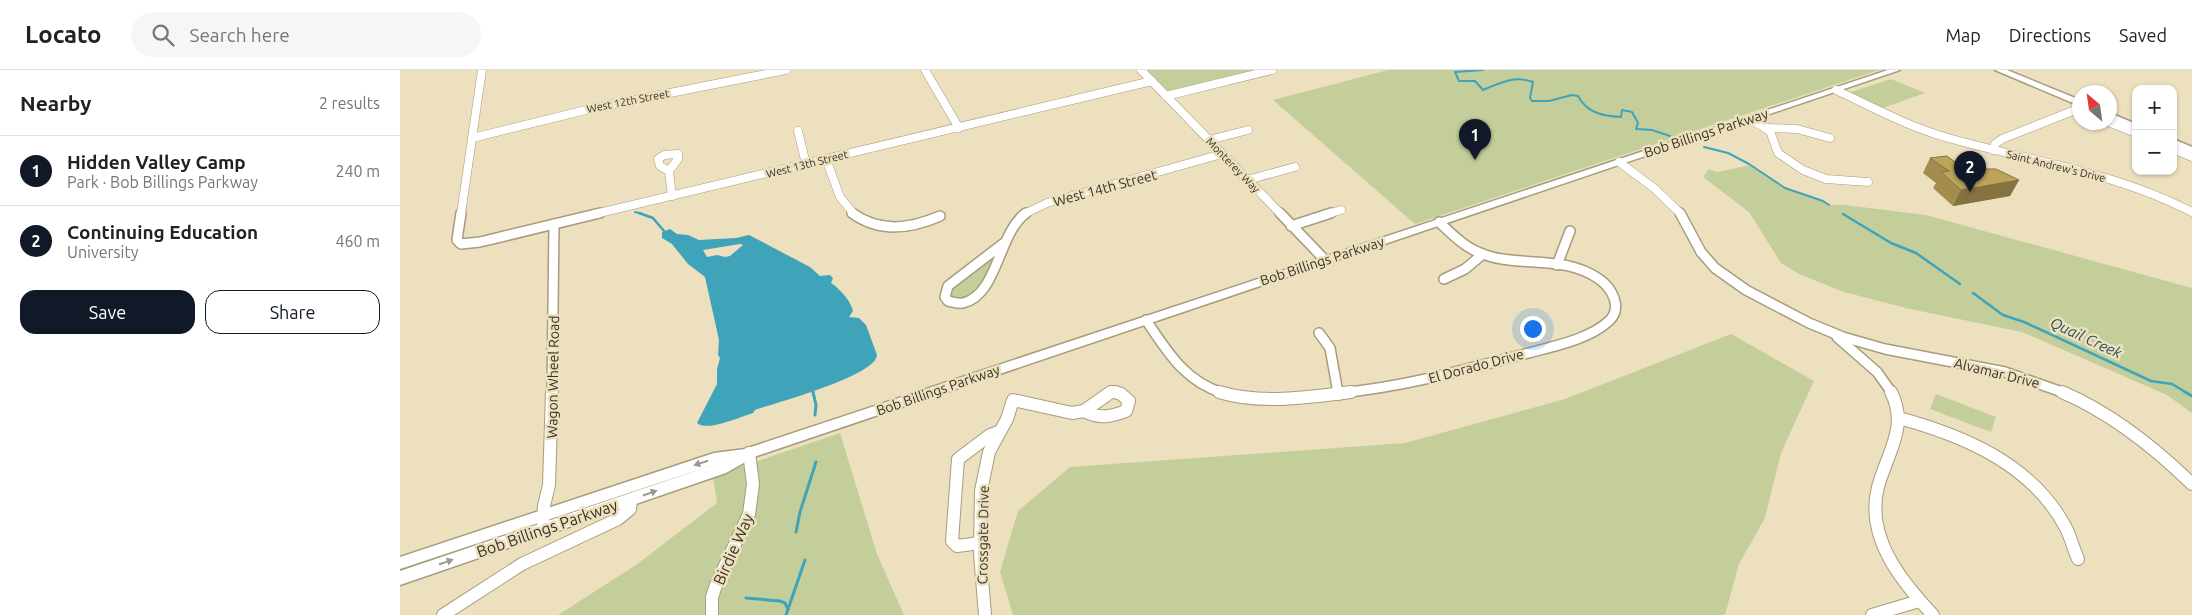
<!DOCTYPE html>
<html lang="en">
<head>
<meta charset="utf-8">
<style>
	:root { --surface:#fff; --page:#f6f6f6; --text:#222; --muted:#767676; --line:#e0e0e0; --accent:#111827 }
	body { margin:0; font-family:Ubuntu,sans-serif; background:var(--page); color:var(--text) }
	.controls { position:absolute; right:15px; top:15px; display:grid; overflow:hidden; border-radius:10px; box-shadow:0 1px 4px #0004 }
	.controls button { width:45px; height:45px; display:grid; place-items:center; padding:0; border:0; border-bottom:1px solid var(--line); background:var(--surface); color:var(--text); font:25px sans-serif }
	.compass { position:absolute; left:1672px; top:15px; width:45px; height:45px; border-radius:50%; background:var(--surface); box-shadow:0 1px 4px #0004; rotate:331deg }
	.you { position:absolute; left:1132px; top:258px; width:18px; height:18px; margin:-12px; border:4px solid #fff; border-radius:50%; background:#1a73e8; box-shadow:0 0 0 8px #1a73e833 }
	.badge { display:grid; place-items:center; width:32px; height:32px; border-radius:50%; background:var(--accent); color:#fff; font-size:16px; font-weight:700 }
	.pin { position:absolute; translate:-50% -41px; filter:drop-shadow(0 1px 2px #0008) }
	.pin::after { content:''; position:absolute; top:26px; width:18px; height:15px; background:inherit; clip-path:polygon(0 0,100% 0,50% 100%) }
	.list { margin:0; padding:0; list-style:none }
	h2 { display:flex; justify-content:space-between; align-items:center; height:65px; margin:0; padding:0 20px; font-size:21px }
	h2 small { font-size:16px; font-weight:400; color:var(--muted) }
	.list li { display:grid; grid-template-columns:32px 1fr auto; gap:15px; align-items:center; box-sizing:border-box; height:70px; padding:0 20px; border-top:1px solid var(--line) }
	.list b { display:block; font-size:19px; white-space:nowrap }
	.list p { margin:0; font-size:16px; white-space:nowrap; color:var(--muted) }
	.list em { font-size:16px; font-style:normal; color:var(--muted) }
	.actions { display:flex; gap:10px; padding:15px 20px }
	.actions a { flex:1; padding:11px 0; border:1px solid var(--accent); border-radius:15px; text-align:center; font-size:18px; color:var(--accent) }
	.actions .main { background:var(--accent); color:#fff }
	.icon { flex:none; width:28px; height:28px; fill:none; stroke:currentColor; stroke-width:2; stroke-linecap:round; stroke-linejoin:round }
	.map { position:relative; flex:none; width:1792px; height:545px; overflow:hidden }
	header { display:flex; align-items:center; gap:30px; box-sizing:border-box; height:70px; padding:0 25px; background:var(--surface); border-bottom:1px solid var(--line) }
	header strong { font-size:24px }
	nav { display:flex; gap:28px; margin-inline-start:auto; font-size:18px }
	.search { width:350px; height:45px; background:var(--page); display:flex; align-items:center; gap:12px; box-sizing:border-box; padding:0 18px; border-radius:28px; color:var(--muted); font-size:19px }
	main { display:flex }
	aside { flex:1; background:var(--surface) }
	.map>svg:first-child { display:block }
</style>
</head>
<body>
<header>
<strong>Locato</strong>
<div class="search"><svg class="icon" aria-label="search" viewBox="0 0 24 24"><circle cx="10" cy="10" r="6"/><path d="M15 15l6 6"/></svg>Search here</div>
<nav><a>Map</a><a>Directions</a><a>Saved</a></nav>
</header>
<main>
<aside>
<h2>Nearby<small>2 results</small></h2>
<ul class="list">
<li><span class="badge">1</span><div><b>Hidden Valley Camp</b><p>Park · Bob Billings Parkway</p></div><em>240 m</em></li>
<li><span class="badge">2</span><div><b>Continuing Education</b><p>University</p></div><em>460 m</em></li>
</ul>
<div class="actions"><a class="main">Save</a><a>Share</a></div>
</aside>
<div class="map">
<svg width="1792" height="545" viewBox="0 0 1792 545">
	<rect width="100%" height="100%" fill="#ece0bf"/>
	<g fill="#c4ce9b">
		<path d="M745 0H865L769 22Z"/>
		<path d="M988 0H1479L1015 154 873 30Z"/>
		<path d="M1491 9 1525 23 1480 39 1448 23Z"/>
		<path d="M1351 95 1385 118 1423 131 1429 135H1445L1526 145 1792 218V343L1767 325 1622 262 1510 239 1444 222 1399 204 1381 193 1349 142 1303 107 1309 99 1317 102Z"/>
		<path d="M599 179C591 201 583 220 561 231L551 227 552 218Z"/>
		<path d="M1331 264 1414 311 1381 383 1365 448 1339 494 1325 545H613L600 502 618 441 670 397 1005 373 1165 329Z"/>
		<path d="M1536 324 1596 347 1591 362 1530 339Z"/>
		<path d="M440 363 477 484 504 545H158L236 495 317 433 313 406Z"/>
	</g>
	<path fill="#3fa4b9" fill-rule="evenodd" d="M270 159 277 164 288 165 299 170 336 168 349 165 410 197 420 206 430 205 433 208 431 213C439 218 451 231 453 241L449 247 459 248 466 255 477 285C476 306 375 333 355 340L353 343C340 347 307 362 297 353L317 314V299L320 288 318 285 319 270 305 207 288 194 272 174 262 168V162ZM340 174 343 175 330 186 325 187 317 185 307 187 303 180Z"/>
	<g fill="none" stroke-linecap="round" stroke-linejoin="round">
		<g stroke="#3fa4b9" stroke-width="2">
			<path d="M1083 0 1055 2 1059 11H1075L1083 20C1099 13 1115 5 1133 12L1130 28 1132 31H1149L1172 25 1178 26C1187 43 1203 46 1221 47L1222 40 1232 42 1238 53 1236 59 1252 60 1270 66"/>
			<path d="M1304 77 1328 83 1349 94 1385 118 1423 131 1429 135"/>
			<path d="M235 142 242 144"/>
		</g>
		<g stroke="#3fa4b9" stroke-width="2.5">
			<path d="M239 143 253 148 264 161"/>
			<path d="M1443 144 1491 173 1516 183 1560 214"/>
			<path d="M1573 223 1603 245 1624 252 1751 311 1772 314 1787 323"/>
			<path d="M413 321V323"/>
		</g>
		<g stroke="#3fa4b9" stroke-width="3">
			<path d="M413 322 416 335 415 345"/>
			<path d="M1785 322 1792 326"/>
			<path d="M396 462 400 442 416 392"/>
			<path d="M346 528 380 531 385 533 388 539"/>
			<path d="M386 545 405 490"/>
		</g>
		<defs>
			<g id="minor-far2">
				<path d="M525 0 559 58"/>
				<path d="M741 0 881 144"/>
				<path d="M1436 20C1474 38 1511 58 1552 69 1635 92 1714 102 1792 142"/>
				<path d="M766 26 872 0"/>
				<path d="M1350 49 1370 61 1378 83 1403 100 1426 109 1468 112"/>
				<path d="M1708 52 1736 63"/>
				<path d="M1367 58 1397 59 1430 68"/>
				<path d="M398 61 406 94"/>
				<path d="M72 68 194 38 386 0"/>
				<path d="M809 70 848 60"/>
				<path d="M1773 79 1792 87"/>
				<path d="M1593 80 1595 74 1602 69 1680 38"/>
				<path d="M278 84V89L269 101 260 96 258 89 264 85Z"/>
				<path d="M426 89 440 127 454 144"/>
				<path d="M1219 92 1254 118 1281 144"/>
				<path d="M269 101 272 126"/>
				<path d="M847 110 895 97"/>
				<path d="M61 144 82 0"/>
				<path d="M195 144 752 11"/>
				<path d="M624 144 647 133 822 84"/>
				<path d="M927 144 941 140"/>
			</g>
			<g id="minor-far1">
				<path d="M61 143 57 170 61 174 80 172 200 143"/>
				<path d="M452 143C480 163 510 159 540 146"/>
				<path d="M880 143 925 190"/>
				<path d="M1280 143 1301 182 1315 198 1346 220 1409 253 1443 267 1485 279 1605 302 1665 323"/>
				<path d="M891 156 931 143"/>
				<path d="M604 173 548 216 545 227 548 231C553 232 559 234 563 233 598 225 598 163 626 143"/>
				<path d="M1157 195 1170 161"/>
				<path d="M1044 209 1065 199 1083 184"/>
				<path d="M746 250C767 281 785 312 823 323"/>
				<path d="M919 263 930 278 938 323"/>
				<path d="M1437 267 1477 302 1492 323"/>
				<path d="M152 323 154 154"/>
				<path d="M709 323 712 321 719 323"/>
				<path d="M939 323C1002 317 1060 301 1121 285 1149 277 1187 271 1209 251 1223 238 1212 218 1199 209 1162 183 1114 199 1078 182 1063 176 1051 163 1039 152"/>
			</g>
			<g id="minor">
				<path d="M819 322C861 335 908 327 951 322"/>
				<path d="M938 322V324"/>
				<path d="M1491 322C1509 357 1487 383 1478 417 1465 467 1501 511 1533 545"/>
				<path d="M1662 322C1711 343 1754 377 1792 414"/>
				<path d="M684 341C699 349 710 347 726 341L729 331 721 324 715 322"/>
				<path d="M684 341 711 322"/>
				<path d="M1499 348C1565 366 1634 395 1667 460 1671 469 1674 480 1678 489"/>
				<path d="M143 452 144 436 149 415 152 322"/>
				<path d="M580 473 557 476 552 471 558 389 590 365 598 362"/>
				<path d="M43 545 122 494 218 449 230 439 231 430"/>
				<path d="M312 545V527L316 515 349 444 353 414 349 383"/>
				<path d="M585 545 580 484 581 421 589 382 607 349 613 330 672 343 684 341"/>
				<path d="M1472 545 1519 531"/>
			</g>
			<g id="major">
				<path d="M1488 0H1500L354 387 326 403 0 515V501L322 392 0 499V487L314 383 345 379Z"/>
				<path d="M1595 0H1607L1680 30V36Z"/>
				<path d="M1710 43 1736 54V60L1710 49Z"/>
				<path d="M1773 69 1792 77V83L1773 76Z"/>
			</g>
		</defs>
		<use href="#minor-far2" stroke="#a79c7c" stroke-width="9"/>
		<use href="#minor-far1" stroke="#a79c7c" stroke-width="12"/>
		<use href="#minor" stroke="#a79c7c" stroke-width="14"/>
		<use href="#major" stroke="#a79c7c" stroke-width="3"/>
		<use href="#minor-far2" stroke="#fff" stroke-width="8"/>
		<use href="#minor-far1" stroke="#fff" stroke-width="9"/>
		<use href="#minor" stroke="#fff" stroke-width="12"/>
		<use href="#major" fill="#fff" fill-rule="evenodd"/>
	</g>
	<path fill="#a28d4e" d="M1530 88 1575 99 1619 110 1610 126 1553 136 1533 118 1536 113 1523 103Z"/>
	<path fill="#847340" d="M1619 110 1610 126 1553 136 1561 120Z"/>
	<path fill="#bca45b" stroke="#847340" d="M1547 86 1559 95 1575 99H1596L1619 110 1561 120 1541 102 1549 101 1530 88Z"/>
	<defs><path id="oneway-solid" d="M-6-.8H1V-3.2L6.5 0L1 3.2V.8H-6Z" transform="scale(1.25)"/></defs>
	<g fill="#9b9892">
		<use href="#oneway-solid" transform="translate(301 393) rotate(162)"/>
		<use href="#oneway-solid" transform="translate(250 423) rotate(-19)"/>
		<use href="#oneway-solid" transform="translate(46 492) rotate(-19)"/>
	</g>
	<g text-anchor="middle" stroke-width="5" stroke-linejoin="round" paint-order="stroke">
		<g font-size="11" fill="#373225" stroke="#ece0bf">
			<text transform="translate(228 31) rotate(-11)" y="4">West 12th Street</text>
			<text transform="translate(407 94) rotate(-14)" y="4">West 13th Street</text>
			<text transform="translate(833 95) rotate(46)" y="4">Monterey Way</text>
			<text transform="translate(1656 96) rotate(14)" y="4">Saint Andrew's Drive</text>
		</g>
		<g font-size="14" fill="#373225" stroke="#ece0bf">
			<text transform="translate(1306 63) rotate(-18)" y="5">Bob Billings Parkway</text>
			<text transform="translate(705 118) rotate(-15)" y="5">West 14th Street</text>
			<text transform="translate(922 191) rotate(-18)" y="5">Bob Billings Parkway</text>
			<text transform="translate(1076 296) rotate(-15)" y="5">El Dorado Drive</text>
			<text transform="translate(1597 303) rotate(14)" y="5">Alvamar Drive</text>
			<text transform="translate(153 307) rotate(-89)" y="5">Wagon Wheel Road</text>
			<text transform="translate(538 320) rotate(-19)" y="5">Bob Billings Parkway</text>
			<text transform="translate(583 465) rotate(-89)" y="5">Crossgate Drive</text>
		</g>
		<g font-size="15" font-style="italic" fill="#25515b" stroke="#ece0bf">
			<text transform="translate(1686 268) rotate(25)" y="5">Quail Creek</text>
		</g>
		<g font-size="16" fill="#373225" stroke="#ece0bf">
			<text transform="translate(147 458) rotate(-19)" y="6">Bob Billings Parkway</text>
			<text transform="translate(333 479) rotate(-66)" y="6">Birdie Way</text>
		</g>
	</g>
</svg>
<div class="controls">
<button>+</button>
<button>−</button>
</div>
<svg class="compass" viewBox="-18 -18 36 36"><path d="M0-13l5 13h-10z" fill="#e53935"/><path d="M0 13l5-13h-10z" fill="#767676"/></svg>
<div class="you"></div>
<div class="pin badge" style="left:1075px;top:90px">1</div>
<div class="pin badge" style="left:1570px;top:122px">2</div>
</div>
</main>
</body>
</html>
